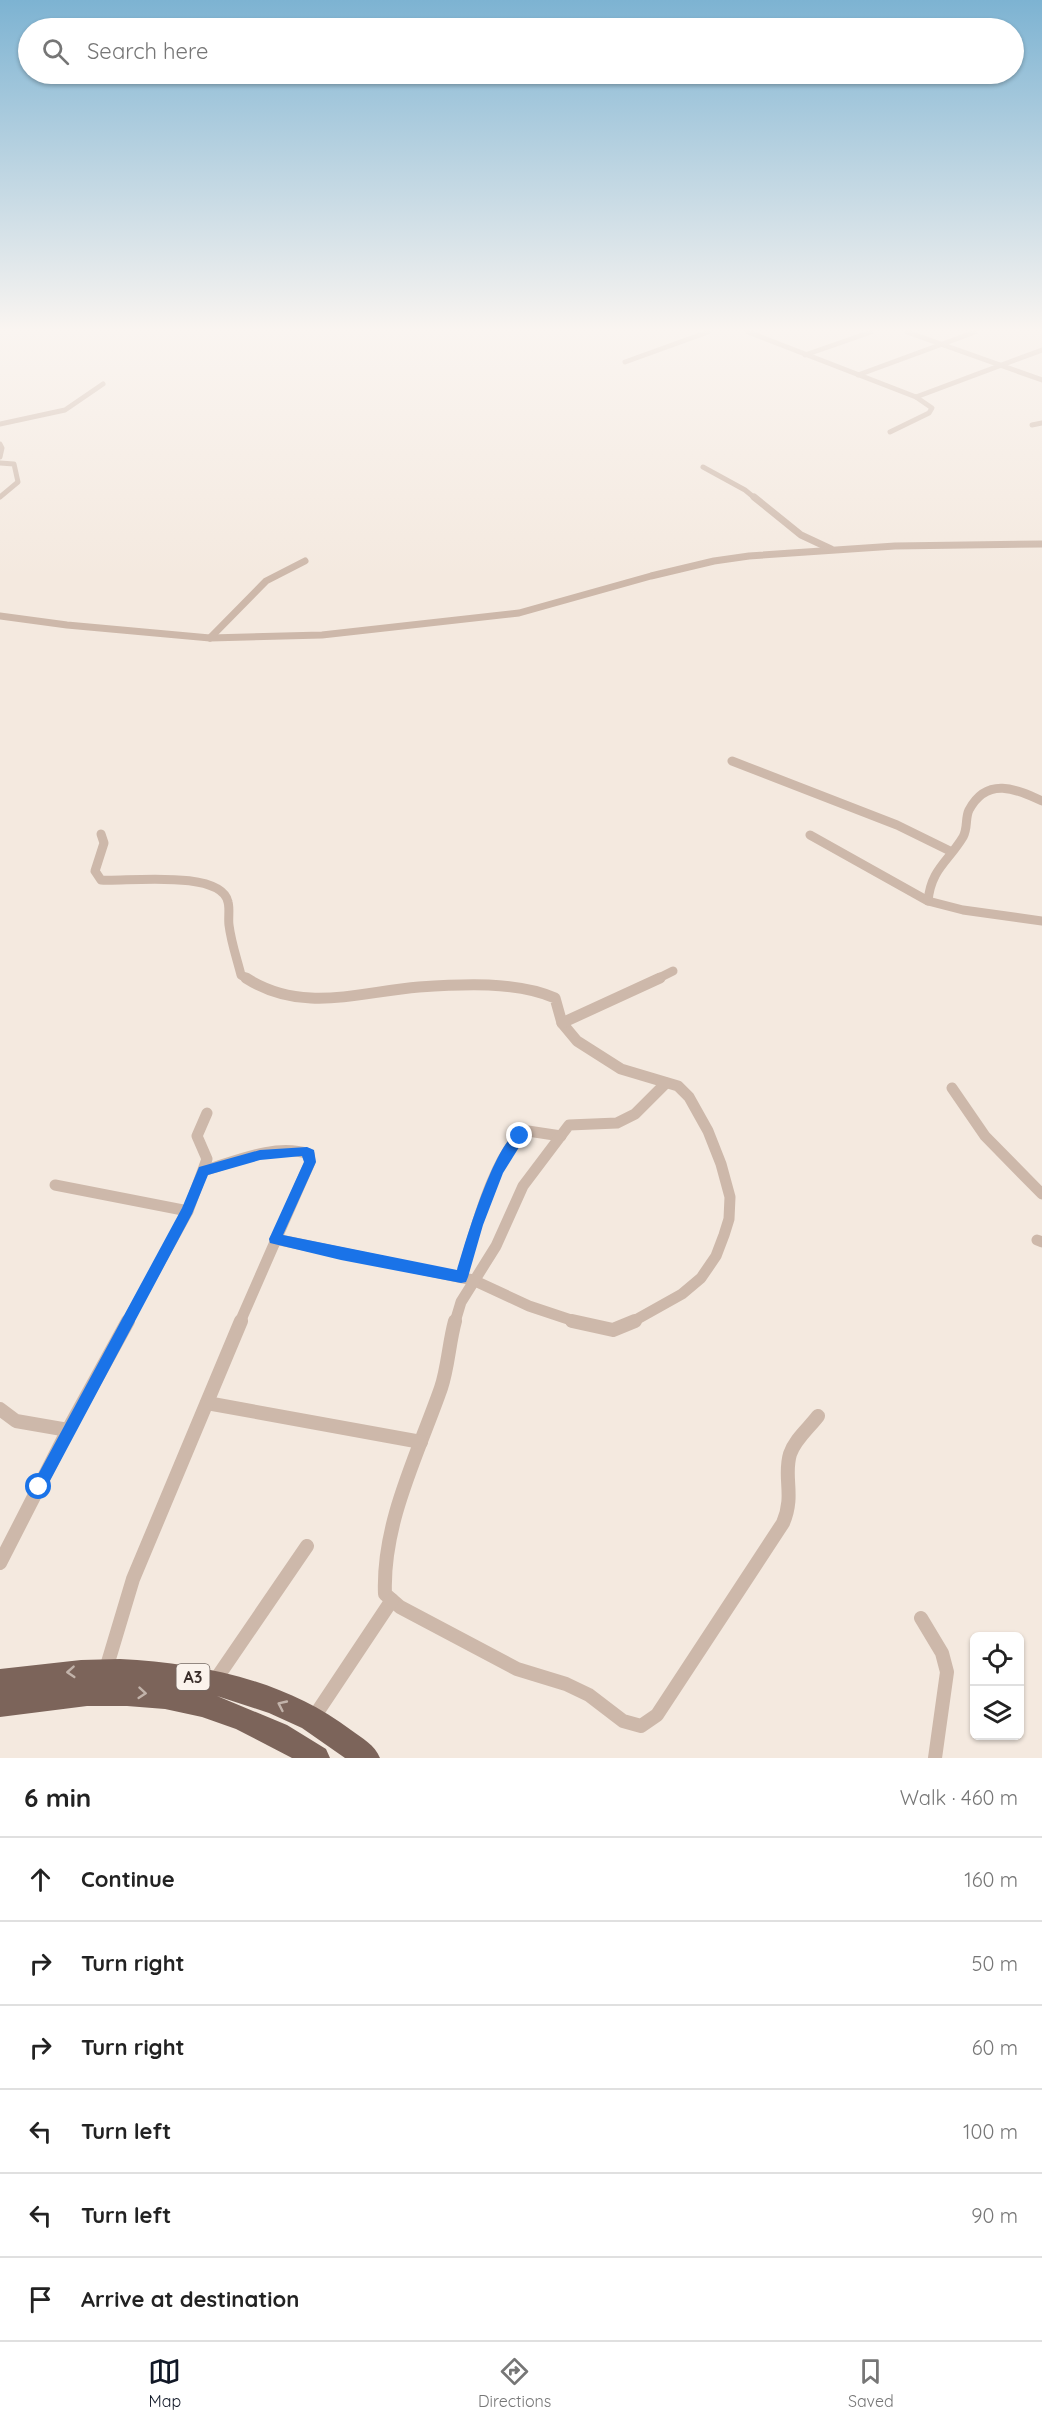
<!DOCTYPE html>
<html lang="en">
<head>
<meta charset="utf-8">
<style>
	:root { --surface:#fff; --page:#f6f6f6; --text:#222; --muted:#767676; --line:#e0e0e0; --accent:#111827 }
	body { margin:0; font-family:Quicksand,sans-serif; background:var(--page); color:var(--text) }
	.controls { position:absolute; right:18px; bottom:18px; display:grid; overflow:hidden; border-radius:9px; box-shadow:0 2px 4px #0004 }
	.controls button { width:54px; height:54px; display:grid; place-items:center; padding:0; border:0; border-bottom:2px solid var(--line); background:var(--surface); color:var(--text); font:30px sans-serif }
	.stop { position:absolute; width:18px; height:18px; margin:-14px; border:4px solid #1a73e8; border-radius:50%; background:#fff }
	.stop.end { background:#1a73e8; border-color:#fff; box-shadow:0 2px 6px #0008 }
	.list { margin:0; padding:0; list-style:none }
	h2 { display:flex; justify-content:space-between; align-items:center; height:78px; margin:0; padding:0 24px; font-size:26px }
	h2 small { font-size:20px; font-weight:400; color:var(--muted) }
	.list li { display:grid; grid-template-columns:39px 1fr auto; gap:18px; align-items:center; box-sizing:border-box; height:84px; padding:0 24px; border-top:2px solid var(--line) }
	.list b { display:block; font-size:22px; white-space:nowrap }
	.list em { font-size:20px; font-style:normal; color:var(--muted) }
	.icon { flex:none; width:33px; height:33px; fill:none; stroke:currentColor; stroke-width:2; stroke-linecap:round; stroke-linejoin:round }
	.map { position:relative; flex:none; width:1042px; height:1758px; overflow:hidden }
	.search { position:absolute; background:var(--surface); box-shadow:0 2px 4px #0004; left:18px; right:18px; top:18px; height:66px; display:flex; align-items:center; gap:15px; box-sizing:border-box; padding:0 21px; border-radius:33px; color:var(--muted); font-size:22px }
	.sheet { height:582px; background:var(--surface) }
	nav { display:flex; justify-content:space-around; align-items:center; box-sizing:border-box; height:84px; border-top:2px solid var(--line); background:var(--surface); font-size:16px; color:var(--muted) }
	nav a { display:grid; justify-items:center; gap:3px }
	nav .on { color:var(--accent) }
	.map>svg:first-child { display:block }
</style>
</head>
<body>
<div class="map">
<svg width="1042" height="1758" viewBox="0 0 1042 1758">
	<rect width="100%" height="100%" fill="#f4e9df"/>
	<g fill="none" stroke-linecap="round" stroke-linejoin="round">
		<g stroke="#cdb8aa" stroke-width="5">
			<path d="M748 332 916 397 1042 350"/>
			<path d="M907 332 1042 380"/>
			<path d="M805 355 871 332"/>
			<path d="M625 362 708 332"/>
			<path d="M858 375 975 332"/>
			<path d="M0 424 65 410 103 384"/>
			<path d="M1032 425 1042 423"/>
			<path d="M890 432 929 413 932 408 916 397"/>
			<path d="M0 444 2 448 0 457"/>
			<path d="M0 463 14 464 18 482 0 497"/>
			<path d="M703 467 745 490 756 499"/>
		</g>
		<g stroke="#cdb8aa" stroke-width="7">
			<path d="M754 497 801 535 831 549"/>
			<path d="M0 616 67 625 210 638 322 635 519 613 651 576 714 561 749 556 895 546 1042 544"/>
			<path d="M210 638 266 581 305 561"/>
		</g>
		<g stroke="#cdb8aa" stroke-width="9">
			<path d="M732 761 897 825 950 851"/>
			<path d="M101 834 104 843 95 871 101 880C125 882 221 869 228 902 230 909 228 918 229 925 231 942 237 959 241 975L248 979"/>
			<path d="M810 835 928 901 963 910 1042 921"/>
			<path d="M928 901C931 869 948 862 963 837 968 828 965 818 969 810 987 776 1016 789 1042 801"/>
			<path d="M657 979 673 971"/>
		</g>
		<g stroke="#cdb8aa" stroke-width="11">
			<path d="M246 978C303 1014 358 992 419 987 461 984 517 981 555 998L562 1023 577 1041 621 1069 678 1086 689 1097 708 1131 721 1164 730 1197 729 1219 724 1235 716 1256 701 1278 682 1294 632 1322"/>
			<path d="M562 1023 660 978"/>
			<path d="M952 1088 985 1136 1042 1194"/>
			<path d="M203 1171C236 1161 275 1143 309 1154L310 1162 240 1322"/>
			<path d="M55 1185 188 1211"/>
			<path d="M275 1239 473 1280 529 1306 577 1322"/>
			<path d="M1037 1240 1042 1242"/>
			<path d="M461 1277C471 1245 496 1143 528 1131L561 1136"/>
			<path d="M127 1322 188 1211 207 1159 197 1136 207 1113"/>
			<path d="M455 1322 461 1302 496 1246 523 1186 569 1125 617 1123 635 1114 666 1083"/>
		</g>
		<g stroke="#cdb8aa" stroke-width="14">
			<path d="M455 1321C449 1343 448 1367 441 1388 418 1454 382 1523 385 1594L400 1607 517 1669 566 1684 589 1695 623 1721 641 1726 657 1715 783 1523C795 1495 783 1477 790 1454 795 1439 809 1428 818 1416"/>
			<path d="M572 1321 613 1330 635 1321"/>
			<path d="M207 1403 421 1442"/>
			<path d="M0 1409 16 1421 68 1430"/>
			<path d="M0 1563 68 1430 128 1321"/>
			<path d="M921 1618 942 1653 947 1672 935 1758"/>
			<path d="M106 1669 133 1579 241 1321"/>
			<path d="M214 1682 307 1546"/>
			<path d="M314 1717 392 1600"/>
		</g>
		<path fill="#7c645a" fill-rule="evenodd" d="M120 1659C201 1663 285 1680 351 1730 362 1738 375 1745 380 1758H345L302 1728 269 1713 217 1696 287 1725 326 1749 330 1758H292L236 1729 202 1717 165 1709 127 1706H87L0 1717V1669L81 1660Z"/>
	</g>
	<defs><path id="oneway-chevron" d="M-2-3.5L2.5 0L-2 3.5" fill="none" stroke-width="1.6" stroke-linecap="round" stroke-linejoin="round" transform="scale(1.5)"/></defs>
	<g stroke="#c2b3aa">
		<use href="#oneway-chevron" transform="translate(71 1672) rotate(176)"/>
		<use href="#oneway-chevron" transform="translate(142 1693) rotate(5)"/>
		<use href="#oneway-chevron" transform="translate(282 1705) rotate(-155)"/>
	</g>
	<linearGradient id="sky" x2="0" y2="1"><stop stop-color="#7db3d2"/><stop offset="0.57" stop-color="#faf5f1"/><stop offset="1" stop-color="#faf5f1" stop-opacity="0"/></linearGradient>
	<rect width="1042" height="578" fill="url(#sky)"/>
	<path fill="#1a73e8" d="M520 1130 526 1136 503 1173 483 1225 468 1277 466 1282 461 1283 341 1260 270 1243 269 1239 304 1162 302 1156 260 1160 208 1175 192 1214 44 1492 39 1494 34 1492 31 1487 34 1482 182 1208 199 1167 260 1150 307 1147 314 1150 316 1162 283 1235 457 1270C465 1243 495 1140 520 1130Z"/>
	<g text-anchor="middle" stroke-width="6" stroke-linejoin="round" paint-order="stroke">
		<rect fill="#fbf3ec" stroke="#746964" stroke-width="1.5" x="176.5" y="1664" width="33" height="26" rx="4.5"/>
		<g font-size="16" font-weight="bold" fill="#3a2e2a">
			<text x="193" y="1683">A3</text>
		</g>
	</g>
</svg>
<div class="controls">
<button><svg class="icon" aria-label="locate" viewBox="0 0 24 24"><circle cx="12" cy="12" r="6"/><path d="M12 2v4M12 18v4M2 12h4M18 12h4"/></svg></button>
<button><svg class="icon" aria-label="layers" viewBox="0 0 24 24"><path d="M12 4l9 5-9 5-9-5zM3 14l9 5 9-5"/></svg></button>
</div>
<div class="stop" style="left:39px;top:1487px"></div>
<div class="stop end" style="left:520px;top:1136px"></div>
<div class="search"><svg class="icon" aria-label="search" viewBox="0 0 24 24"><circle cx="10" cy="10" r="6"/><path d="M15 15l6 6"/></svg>Search here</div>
</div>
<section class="sheet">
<h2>6 min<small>Walk · 460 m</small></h2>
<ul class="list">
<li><svg class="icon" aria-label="ahead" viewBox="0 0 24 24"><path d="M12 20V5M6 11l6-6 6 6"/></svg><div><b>Continue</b></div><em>160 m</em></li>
<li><svg class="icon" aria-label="right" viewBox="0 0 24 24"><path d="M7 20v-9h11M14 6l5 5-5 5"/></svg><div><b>Turn right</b></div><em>50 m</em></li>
<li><svg class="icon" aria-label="right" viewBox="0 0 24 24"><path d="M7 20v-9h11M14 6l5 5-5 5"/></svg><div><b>Turn right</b></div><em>60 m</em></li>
<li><svg class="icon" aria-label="left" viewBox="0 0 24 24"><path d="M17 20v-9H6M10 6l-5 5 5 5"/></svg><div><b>Turn left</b></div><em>100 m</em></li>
<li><svg class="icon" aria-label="left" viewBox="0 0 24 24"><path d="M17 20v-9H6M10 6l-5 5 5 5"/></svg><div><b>Turn left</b></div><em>90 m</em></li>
<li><svg class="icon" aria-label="arrive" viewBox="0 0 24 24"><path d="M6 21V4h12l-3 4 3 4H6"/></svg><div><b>Arrive at destination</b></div></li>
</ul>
</section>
<nav>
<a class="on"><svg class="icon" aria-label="map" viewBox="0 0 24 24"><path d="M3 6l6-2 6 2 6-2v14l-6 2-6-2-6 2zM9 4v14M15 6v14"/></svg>Map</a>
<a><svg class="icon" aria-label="directions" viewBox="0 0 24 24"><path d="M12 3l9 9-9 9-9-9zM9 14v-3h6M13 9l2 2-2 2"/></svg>Directions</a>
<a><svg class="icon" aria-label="saved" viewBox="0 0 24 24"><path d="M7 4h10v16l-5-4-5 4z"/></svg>Saved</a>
</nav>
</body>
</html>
